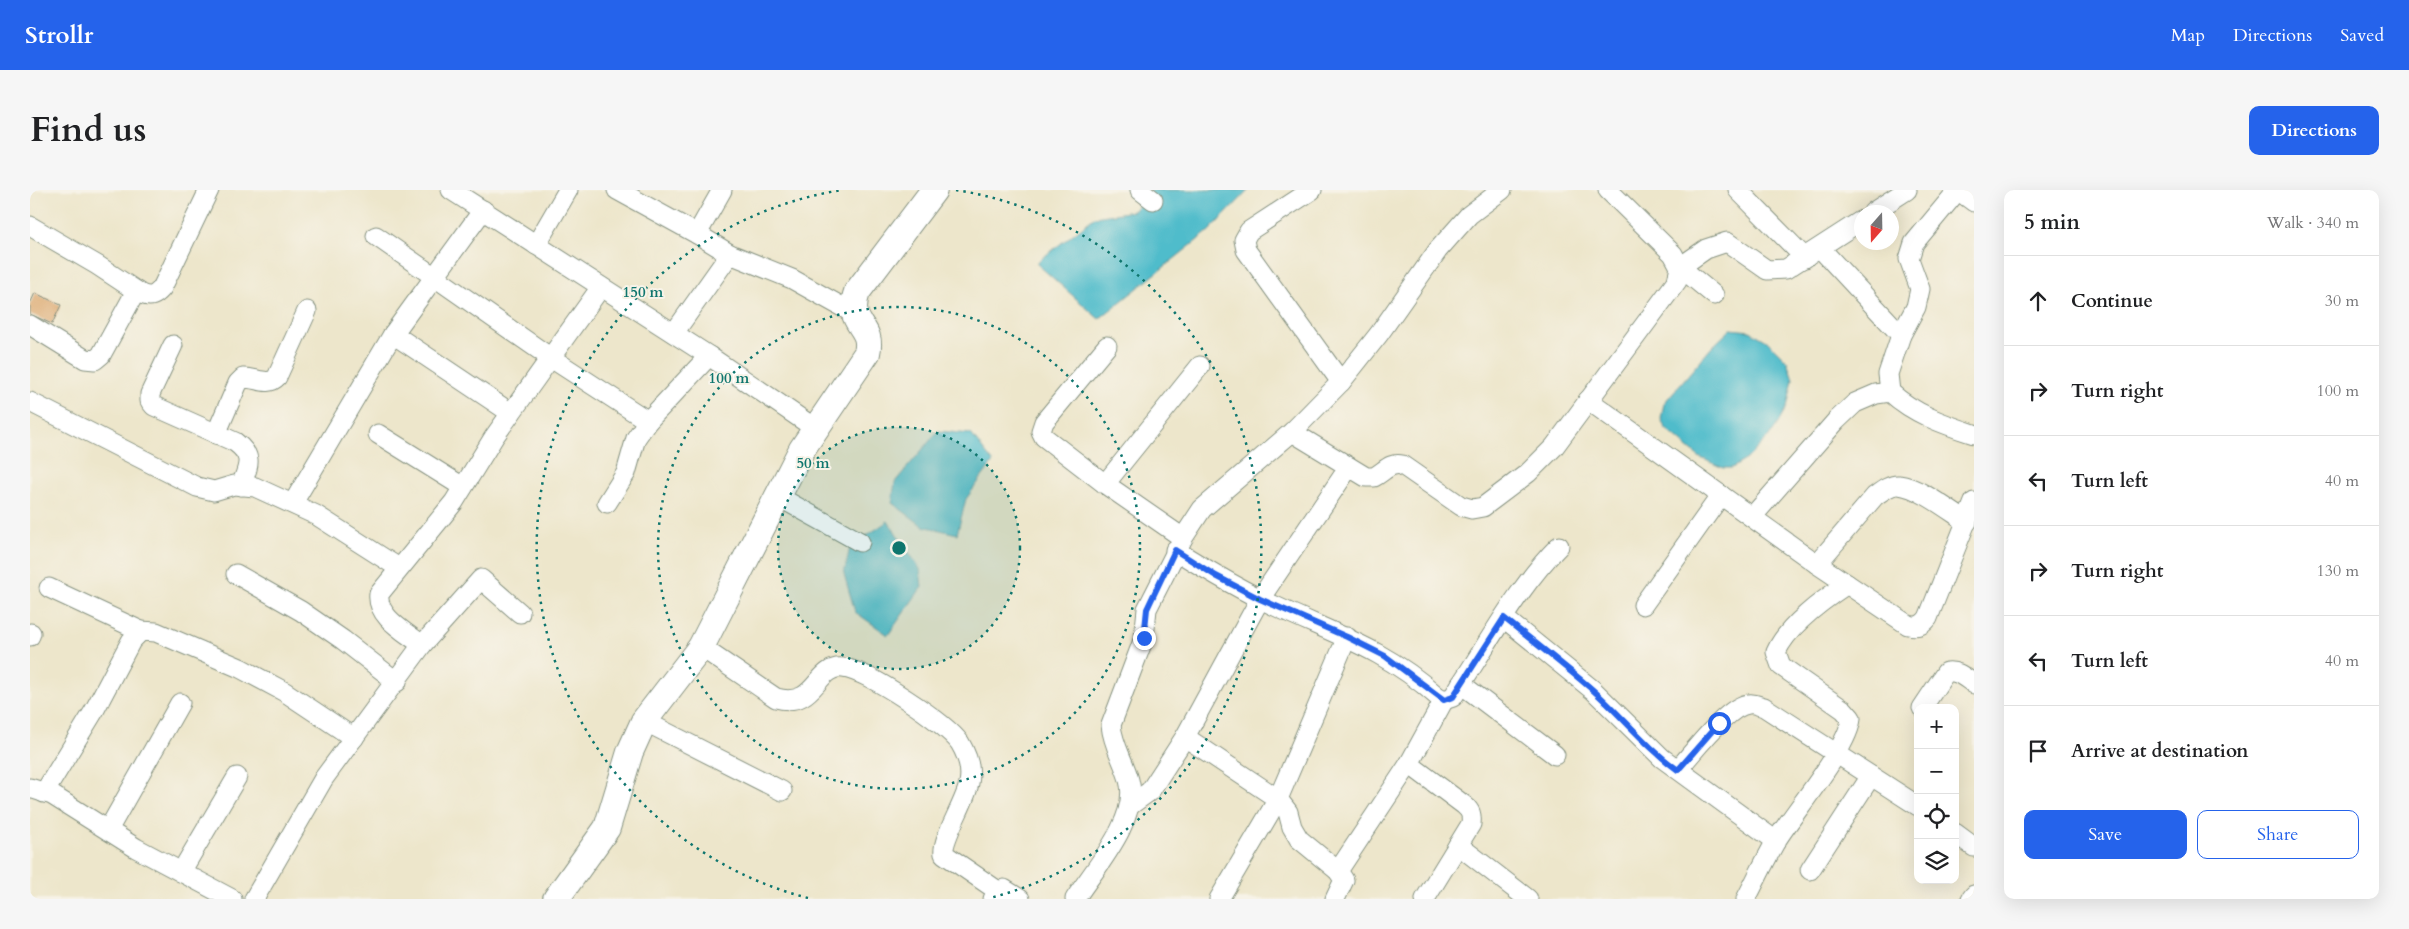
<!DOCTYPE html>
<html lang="en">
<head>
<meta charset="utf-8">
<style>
	:root { --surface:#fff; --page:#f6f6f6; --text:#202124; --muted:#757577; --line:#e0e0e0; --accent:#2563eb }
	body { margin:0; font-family:Cardo,serif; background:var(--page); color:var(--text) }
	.controls { position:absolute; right:15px; bottom:15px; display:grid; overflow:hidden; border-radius:10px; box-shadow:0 5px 20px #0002 }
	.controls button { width:45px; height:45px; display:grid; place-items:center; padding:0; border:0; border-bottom:1px solid var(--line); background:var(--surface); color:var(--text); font:25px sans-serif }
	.compass { position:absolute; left:1824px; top:15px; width:45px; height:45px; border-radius:50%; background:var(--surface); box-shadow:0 5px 20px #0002; rotate:200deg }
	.stop { position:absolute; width:15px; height:15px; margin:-11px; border:4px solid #2563eb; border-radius:50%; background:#fff }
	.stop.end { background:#2563eb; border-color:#fff; box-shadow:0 1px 5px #0008 }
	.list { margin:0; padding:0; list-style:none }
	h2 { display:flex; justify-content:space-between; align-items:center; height:65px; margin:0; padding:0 20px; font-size:21px }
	h2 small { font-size:16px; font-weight:400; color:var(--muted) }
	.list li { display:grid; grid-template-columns:32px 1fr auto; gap:15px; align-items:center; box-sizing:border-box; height:90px; padding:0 20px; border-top:1px solid var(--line) }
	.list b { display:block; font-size:19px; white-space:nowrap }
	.list em { font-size:16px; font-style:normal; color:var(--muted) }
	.actions { display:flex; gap:10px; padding:15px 20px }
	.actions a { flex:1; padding:11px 0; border:1px solid var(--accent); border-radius:10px; text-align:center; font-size:18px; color:var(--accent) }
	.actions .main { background:var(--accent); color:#fff }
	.icon { flex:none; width:28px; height:28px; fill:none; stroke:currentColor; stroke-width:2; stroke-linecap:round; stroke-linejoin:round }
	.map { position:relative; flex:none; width:1944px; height:709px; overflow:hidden; border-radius:10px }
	header { display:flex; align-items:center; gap:30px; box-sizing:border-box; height:70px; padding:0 25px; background:var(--accent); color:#fff }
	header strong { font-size:24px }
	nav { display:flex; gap:28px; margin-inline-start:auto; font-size:18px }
	.intro { display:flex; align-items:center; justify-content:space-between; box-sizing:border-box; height:120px; padding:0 30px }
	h1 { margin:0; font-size:35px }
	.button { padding:12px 22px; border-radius:10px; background:var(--accent); color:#fff; font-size:18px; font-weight:700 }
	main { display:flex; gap:30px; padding:0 30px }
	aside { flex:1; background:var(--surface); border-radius:10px; box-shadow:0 5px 20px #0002 }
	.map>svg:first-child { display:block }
</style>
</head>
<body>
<header>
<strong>Strollr</strong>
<nav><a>Map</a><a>Directions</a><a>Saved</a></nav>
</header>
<div class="intro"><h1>Find us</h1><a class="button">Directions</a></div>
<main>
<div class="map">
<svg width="1944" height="709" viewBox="0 0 1944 709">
	<rect width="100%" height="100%" fill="#f7f3e8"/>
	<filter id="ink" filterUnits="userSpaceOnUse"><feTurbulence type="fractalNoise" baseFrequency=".02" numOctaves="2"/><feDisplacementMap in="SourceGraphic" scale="10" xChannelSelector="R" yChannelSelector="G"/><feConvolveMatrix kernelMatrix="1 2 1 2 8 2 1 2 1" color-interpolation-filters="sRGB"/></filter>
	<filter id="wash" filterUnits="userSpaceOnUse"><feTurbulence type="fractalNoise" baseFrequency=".0096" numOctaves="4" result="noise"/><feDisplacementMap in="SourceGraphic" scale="20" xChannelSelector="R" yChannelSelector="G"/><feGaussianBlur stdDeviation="1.12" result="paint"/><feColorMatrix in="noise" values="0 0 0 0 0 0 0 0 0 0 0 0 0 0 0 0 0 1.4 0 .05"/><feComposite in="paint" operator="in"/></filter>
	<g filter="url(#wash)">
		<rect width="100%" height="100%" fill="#ede6cb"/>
		<g fill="#50bccb" stroke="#387c80">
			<path d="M1122 0H1219L1179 41 1069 129 1006 73 1065 27 1103 21Z"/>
			<path d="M1701 139 1720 141 1737 151 1757 171 1763 189 1757 217 1743 242 1717 269 1702 278H1693L1669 267 1635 238 1631 229 1634 213 1682 157Z"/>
			<path d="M908 241 941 244 963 272 936 309 927 344 893 336 862 313 865 292Z"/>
			<path d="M858 331 890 379 892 397 858 445 825 422 814 384 820 357Z"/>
		</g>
		<g id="blocks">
			<path fill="#dba569" d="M5 103 31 115 22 134 0 124V114Z"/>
		</g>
	</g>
	<g filter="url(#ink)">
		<use href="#blocks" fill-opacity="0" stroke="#869280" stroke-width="1"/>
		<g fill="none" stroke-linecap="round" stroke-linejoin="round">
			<defs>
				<g id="street">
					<path d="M421 0 679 166 786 239"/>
					<path d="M587 0 667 44"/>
					<path d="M692 0 667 44 700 64 762 89 823 123"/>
					<path d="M1110 0 1123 10"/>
					<path d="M1282 0 1219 41 1214 50 1216 60 1311 192 1349 144 1408 60 1439 25 1472 0"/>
					<path d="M1708 0 1775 68"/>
					<path d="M1928 0 1884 53 1879 69 1890 99 1886 117 1871 145 1858 184 1860 202C1884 224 1913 234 1944 244"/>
					<path d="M1929 1 1944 12"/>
					<path d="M1843 22 1877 0"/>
					<path d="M0 36 67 75 111 104C121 108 125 106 132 98L179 0"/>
					<path d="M346 46 521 168 618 231"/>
					<path d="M506 55 538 0"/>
					<path d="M1790 58 1871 145"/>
					<path d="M1684 105 1650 77 1676 59 1697 52 1737 80 1756 79 1832 30"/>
					<path d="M0 135 55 169 65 170 71 165 106 101"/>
					<path d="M644 143 700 64"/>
					<path d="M363 144 453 20"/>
					<path d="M143 155 120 204V211L124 216 205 252C225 267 218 276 211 296"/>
					<path d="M1170 176 1075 294 1153 348 1172 319 1262 242 1311 192"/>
					<path d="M1558 210 1787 374"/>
					<path d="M0 212 167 297 184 301 204 295 225 297 286 325 369 378"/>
					<path d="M1262 242 1336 287H1344C1354 282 1360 272 1372 275L1431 316 1442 319 1453 317 1498 283 1524 257 1647 91 1650 77 1643 64 1578 0"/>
					<path d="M186 244 208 193 213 188C225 187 238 197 247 187L277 121"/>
					<path d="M348 244 433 297"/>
					<path d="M1075 294 1014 247 1011 241 1014 232 1077 156"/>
					<path d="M749 307 830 352"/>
					<path d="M263 313 363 144 481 223"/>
					<path d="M577 313 596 283 606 248 618 231 679 166"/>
					<path d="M1722 327 1806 231 1825 213 1846 204 1860 202"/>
					<path d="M1145 360C1177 380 1210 400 1245 416 1306 445 1355 459 1407 506L1414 510 1423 507 1431 494 1525 565"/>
					<path d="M206 384 271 421 313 450 367 492"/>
					<path d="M1817 394 1787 374 1845 306C1852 301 1861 294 1869 295 1889 297 1920 321 1937 332"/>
					<path d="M19 398 111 441"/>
					<path d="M1613 415 1691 305"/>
					<path d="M1474 428 1563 500 1632 568 1746 651"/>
					<path d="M0 446 1 443"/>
					<path d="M392 455C376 442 346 427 349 404L424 312 464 247 571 97"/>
					<path d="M671 457 746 508C787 519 785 475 813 478 837 480 916 533 930 553 937 565 942 579 939 593 936 612 911 649 914 664L968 701"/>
					<path d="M1431 494C1462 447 1489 396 1529 356"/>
					<path d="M1892 518 1916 482C1928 480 1935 488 1944 494"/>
					<path d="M614 531 752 601"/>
					<path d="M1379 574 1434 615C1441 621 1442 625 1441 634L1395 709"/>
					<path d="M1648 579C1662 564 1698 515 1719 514 1724 513 1730 516 1734 517L1888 616"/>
					<path d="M0 598 22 605 106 658 202 709"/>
					<path d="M14 603 64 521 101 451 111 441 126 442 210 478 255 502 324 548"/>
					<path d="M1102 614 1120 601 1155 547"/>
					<path d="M78 640 150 513"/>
					<path d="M1925 643 1944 657"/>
					<path d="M1428 655 1498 709"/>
					<path d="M1780 680 1841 586"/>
					<path d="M1308 681 1379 574 1414 510"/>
					<path d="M151 682 207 587"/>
					<path d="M224 709 294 588 392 455 451 389 490 423"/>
					<path d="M963 709 968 701 974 699 990 709"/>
					<path d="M1045 709C1065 678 1110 628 1099 590 1094 571 1083 556 1081 535L1114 448 1117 419 1152 350"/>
					<path d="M1189 709 1248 609 1317 447"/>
					<path d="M1305 709 1314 690 1308 681 1269 649 1262 637 1258 622 1248 609 1155 547 1230 409 1319 277"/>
					<path d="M1716 709C1726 690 1735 670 1746 651 1763 623 1820 556 1821 528L1814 520 1751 476 1746 462C1758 435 1793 410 1817 394L1878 435C1887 437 1892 436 1898 428L1944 312"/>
					<path d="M1941 709 1944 705"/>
				</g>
				<path id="secondary" d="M526 709 577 638 600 562 614 531 671 457 772 259 837 163C844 134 815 136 827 102L904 0"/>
			</defs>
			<use href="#street" stroke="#869280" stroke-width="21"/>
			<use href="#secondary" stroke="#869280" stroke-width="28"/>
			<use href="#street" stroke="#fff" stroke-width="19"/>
			<use href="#secondary" stroke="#fff" stroke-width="26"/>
		</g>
	</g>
	<g fill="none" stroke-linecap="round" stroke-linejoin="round" filter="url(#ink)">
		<path stroke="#2563eb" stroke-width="6" d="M1114 448 1117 419 1145 360 1186 386 1230 409 1317 447 1355 466 1414 510 1423 507 1474 428C1504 452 1535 476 1564 501 1593 527 1616 557 1648 580L1689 533"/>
	</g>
	<circle cx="869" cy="358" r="121" fill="#0f766e" fill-opacity=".12"/>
	<g fill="none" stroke="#0f766e" stroke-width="2.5" stroke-dasharray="2.5 5">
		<circle cx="869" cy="358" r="121"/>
		<circle cx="869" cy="358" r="241"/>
		<path d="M778 708A362 362 0 0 1 812 0M926 0A362 362 0 0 1 960 708"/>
	</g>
	<circle cx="869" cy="358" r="8" fill="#0f766e" stroke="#f7f3e8" stroke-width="2.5"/>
	<g font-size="15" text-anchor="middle" font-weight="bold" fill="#0f766e" stroke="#f7f3e8" stroke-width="4" stroke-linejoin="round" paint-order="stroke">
		<text x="613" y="107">150 m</text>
		<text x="699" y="193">100 m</text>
		<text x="783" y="278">50 m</text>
	</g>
</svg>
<div class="controls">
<button>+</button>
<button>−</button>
<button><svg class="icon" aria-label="locate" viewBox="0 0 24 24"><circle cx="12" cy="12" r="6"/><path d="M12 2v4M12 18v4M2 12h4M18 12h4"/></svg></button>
<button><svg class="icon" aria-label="layers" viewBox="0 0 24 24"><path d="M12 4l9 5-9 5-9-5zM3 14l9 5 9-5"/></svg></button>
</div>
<svg class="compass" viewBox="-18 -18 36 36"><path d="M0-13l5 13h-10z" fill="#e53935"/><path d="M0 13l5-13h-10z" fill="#757577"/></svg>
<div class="stop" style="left:1689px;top:533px"></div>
<div class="stop end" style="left:1114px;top:448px"></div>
</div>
<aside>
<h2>5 min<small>Walk · 340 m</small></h2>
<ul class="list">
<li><svg class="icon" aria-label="ahead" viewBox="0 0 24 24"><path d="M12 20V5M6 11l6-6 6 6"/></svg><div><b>Continue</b></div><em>30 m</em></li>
<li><svg class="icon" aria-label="right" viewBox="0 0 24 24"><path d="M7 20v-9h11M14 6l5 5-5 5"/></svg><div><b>Turn right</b></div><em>100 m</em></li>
<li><svg class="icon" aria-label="left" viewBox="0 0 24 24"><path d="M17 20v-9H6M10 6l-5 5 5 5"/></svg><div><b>Turn left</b></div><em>40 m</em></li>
<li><svg class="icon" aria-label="right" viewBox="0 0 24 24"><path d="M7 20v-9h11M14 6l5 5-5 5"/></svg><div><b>Turn right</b></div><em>130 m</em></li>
<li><svg class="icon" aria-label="left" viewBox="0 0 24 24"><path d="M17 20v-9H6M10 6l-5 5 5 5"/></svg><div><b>Turn left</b></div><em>40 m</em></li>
<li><svg class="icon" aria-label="arrive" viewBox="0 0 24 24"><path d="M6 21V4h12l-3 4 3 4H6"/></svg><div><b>Arrive at destination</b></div></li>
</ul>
<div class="actions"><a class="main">Save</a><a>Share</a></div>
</aside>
</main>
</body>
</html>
